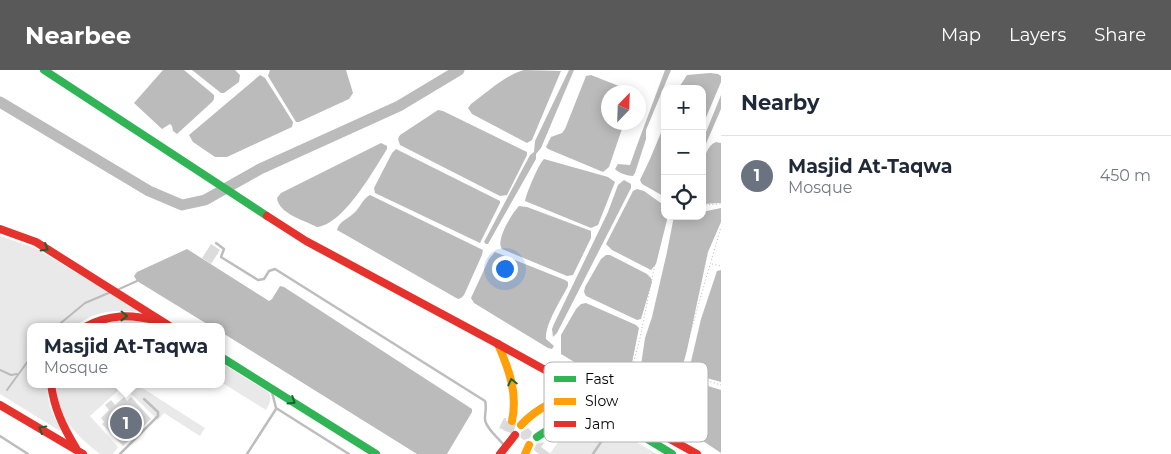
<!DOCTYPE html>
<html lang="en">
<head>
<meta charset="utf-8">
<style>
	:root { --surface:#fff; --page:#f2f2f3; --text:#1f2937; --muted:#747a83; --line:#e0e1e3; --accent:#595959 }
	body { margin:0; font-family:Montserrat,sans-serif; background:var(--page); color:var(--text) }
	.controls { position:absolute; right:15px; top:15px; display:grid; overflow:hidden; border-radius:10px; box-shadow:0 2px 12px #0003 }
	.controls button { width:45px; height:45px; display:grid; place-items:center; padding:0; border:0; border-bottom:1px solid var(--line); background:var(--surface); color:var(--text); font:25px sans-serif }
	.compass { position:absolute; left:601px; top:15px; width:45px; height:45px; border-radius:50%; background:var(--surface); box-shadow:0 2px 12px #0003; rotate:23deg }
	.you { position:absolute; left:504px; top:198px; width:18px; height:18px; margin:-12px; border:4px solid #fff; border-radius:50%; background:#1a73e8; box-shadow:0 0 0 8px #1a73e833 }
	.badge { display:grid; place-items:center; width:32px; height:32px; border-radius:50%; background:var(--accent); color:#fff; font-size:16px; font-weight:700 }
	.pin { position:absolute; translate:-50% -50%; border:2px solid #fff; box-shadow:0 1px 5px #0006 }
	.popup { position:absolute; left:27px; top:253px; width:198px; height:65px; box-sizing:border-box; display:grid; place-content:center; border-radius:10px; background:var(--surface); filter:drop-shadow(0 1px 4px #0005); font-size:16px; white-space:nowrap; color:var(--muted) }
	.popup b { font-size:19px; color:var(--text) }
	.popup::after { content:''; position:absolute; left:50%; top:100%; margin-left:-10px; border:10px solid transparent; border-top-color:var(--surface) }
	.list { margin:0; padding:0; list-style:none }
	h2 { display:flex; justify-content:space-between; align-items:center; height:65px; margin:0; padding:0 20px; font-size:21px }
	h2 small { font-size:16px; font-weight:400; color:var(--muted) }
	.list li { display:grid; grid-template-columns:32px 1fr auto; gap:15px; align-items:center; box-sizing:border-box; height:80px; padding:0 20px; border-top:1px solid var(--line) }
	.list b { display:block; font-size:19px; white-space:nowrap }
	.list p { margin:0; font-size:16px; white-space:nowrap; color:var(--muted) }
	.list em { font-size:16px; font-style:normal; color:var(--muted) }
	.icon { flex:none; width:28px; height:28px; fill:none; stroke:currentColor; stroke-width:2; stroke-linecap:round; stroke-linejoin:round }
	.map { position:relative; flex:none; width:721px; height:384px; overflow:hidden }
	header { display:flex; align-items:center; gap:30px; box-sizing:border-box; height:70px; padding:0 25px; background:var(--accent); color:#fff }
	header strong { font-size:24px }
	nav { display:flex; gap:28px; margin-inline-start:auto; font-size:18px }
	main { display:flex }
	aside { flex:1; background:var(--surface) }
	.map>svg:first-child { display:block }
</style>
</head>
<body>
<header>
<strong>Nearbee</strong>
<nav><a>Map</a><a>Layers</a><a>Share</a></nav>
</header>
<main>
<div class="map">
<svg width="721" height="384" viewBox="0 0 721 384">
	<rect width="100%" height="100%" fill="#fff"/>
	<g fill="#e9e9e9">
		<path d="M0 166 35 178 137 239 136 242C116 239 90 242 75 257H31V314H47C48 333 51 345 62 360L60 361 0 324Z"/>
		<path d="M125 248 145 252 156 257H91L106 251Z"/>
		<path d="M221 293 267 321C273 328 270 333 266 340L221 312Z"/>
		<path d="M56 314H136L205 358 200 366 164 343 158 350 123 316 90 346 118 377 113 384H100C77 366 55 346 56 314Z"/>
		<path d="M599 357 624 365 657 384H550C569 356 565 358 599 357Z"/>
	</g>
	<g fill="#bbb">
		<path d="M163 0H184L214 25V29L212 32 177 64 173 61 172 56 170 54 162 59 134 33Z"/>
		<path d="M192 0H235L240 5 239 12 224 23H221Z"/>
		<path d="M270 0H346L353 23 349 29 299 52H296L268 6Z"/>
		<path d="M524 0 561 1 532 70 527 73 472 44 468 38 471 34C486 23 507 4 524 0Z"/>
		<path d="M569 0H574L541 78 536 84V89L488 174H486L484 172 530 85 534 82 535 71Z"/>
		<path d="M665 0H671L646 60V69L635 103 633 106C627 106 619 103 615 99L618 94 630 95 636 78Z"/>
		<path d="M710 3 718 4 721 6V12L702 57V19H678L687 5Z"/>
		<path d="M260 5 265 8 293 52 292 57 227 87H215L193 72 189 65Z"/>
		<path d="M591 5 629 20 632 22H608V52L624 53 609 97 603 102 548 79 546 77 551 67 562 63 565 59 586 6Z"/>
		<path d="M721 25V39L702 83V72Z"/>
		<path d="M438 40 443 41 527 82V85L507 125 500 126 400 75 398 69 400 65Z"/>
		<path d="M665 53V127L642 114 640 110 650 89Z"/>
		<path d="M716 72 721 73V133L702 134C702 119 699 78 716 72Z"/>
		<path d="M381 73 387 76V79C374 100 343 155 317 157 304 150 279 144 277 128L281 123Z"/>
		<path d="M396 79 500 131V133L480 173 375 123 374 118 392 83Z"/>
		<path d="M544 89 608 107 615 112 598 155 591 158 525 131C526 124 539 93 544 89Z"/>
		<path d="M624 110 631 114V118L557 263 553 267 552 259 554 254 608 142 618 115Z"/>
		<path d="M637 119 644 121 665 136V146H668L656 194 651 200 612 180 606 174 633 121Z"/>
		<path d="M370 125 483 180 482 185 464 225 461 228 458 229 337 160C339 151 348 149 354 143 360 138 363 128 370 125Z"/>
		<path d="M519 136 527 137 591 161V168L573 205 567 206 502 179C495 171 512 143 519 136Z"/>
		<path d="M721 138V152L708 182 687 280 672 335 669 344 666 346 632 328 630 323 637 313 641 304V295L645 268 652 247 667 182 674 146H702V142Z"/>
		<path d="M187 179 269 231 272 229 280 216 284 217 472 339V342L447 384H417L221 262V257H212L137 211 134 206 137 202Z"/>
		<path d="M495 182 565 210 568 212V216C561 230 545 254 546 269L554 276 552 279 548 278 474 233 471 228 489 189Z"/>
		<path d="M606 185H610L647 204 651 208 652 212 641 249 637 250 586 226 584 222 585 217 601 189Z"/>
		<path d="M721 200V312L696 305 689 300 701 249 717 201Z"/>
		<path d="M586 233 636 255 639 258 628 313 625 318 611 314 561 284V265L576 239 581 234Z"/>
		<path d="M689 310 721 320V383L676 353 675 346 685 313Z"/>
	</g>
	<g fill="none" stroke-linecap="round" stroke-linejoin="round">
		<g stroke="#bbb" stroke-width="2">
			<path d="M117 220 137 211"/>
			<path d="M56 257 85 233 111 222"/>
			<path d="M0 300 11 305 17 304"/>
			<path d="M7 320 31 287"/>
		</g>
		<path stroke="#bbb" stroke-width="11" d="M0 32 149 121 182 135 205 130 260 99 399 36 459 0"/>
	</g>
	<g fill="#dcdcdc">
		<path d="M211 174 220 180 211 194 202 188Z"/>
		<path d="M124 327 127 331 131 327 151 349 123 376 102 354 104 352 101 348 109 340 105 335 111 330 115 335Z"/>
		<path d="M504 348H506L507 356 515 358 509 362 499 358Z"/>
		<path d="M528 358 532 362 530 368 524 370 521 368V362Z"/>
		<path d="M543 372 544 373 541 377 551 384H539L534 380 536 374Z"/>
	</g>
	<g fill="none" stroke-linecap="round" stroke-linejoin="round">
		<path stroke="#d9d9d9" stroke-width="10" stroke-dasharray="10 5" stroke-linecap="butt" d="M508 362 512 351"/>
		<g stroke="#b8b8b8" stroke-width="1" stroke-dasharray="1 2.5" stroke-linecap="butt">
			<path d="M702 135 721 134"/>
			<path d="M665 144 640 268 625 324 669 351 679 302 721 157"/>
			<path d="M712 194 721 196"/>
			<path d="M680 303 721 315"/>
		</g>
		<g stroke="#bdbdbd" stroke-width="2.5">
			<path d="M216 173 224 179 221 187 258 210 264 209 269 201 275 199 485 331C487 337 485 342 485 348 484 356 498 368 503 374"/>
			<path d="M272 322 276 338 349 384"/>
			<path d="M0 366 28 384"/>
			<path d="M120 384 158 346V342L144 329"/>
			<path d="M247 384 276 339"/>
			<path d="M593 384 615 351"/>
		</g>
		<g stroke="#30b455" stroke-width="8">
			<path d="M44 0 267 146"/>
			<path d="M221 287 376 384"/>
			<path d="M559 315 672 384"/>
			<path d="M537 367C560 351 580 345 608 346"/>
		</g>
		<g stroke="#ff9f0a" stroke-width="8">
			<path d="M498 274C509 300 518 323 512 351"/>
			<path d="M521 355C537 338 557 328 580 325"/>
			<path d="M525 384 529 375"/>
		</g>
		<g stroke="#e5322d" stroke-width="8">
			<path d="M267 146 306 171 498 274"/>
			<path d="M0 159 36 172 171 257"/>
			<path d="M85 257C109 244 131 244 157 251"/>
			<path d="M498 274 697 384"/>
			<path d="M51 314C54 338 63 357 76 378"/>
			<path d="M0 335 83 384"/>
			<path d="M500 384 515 365"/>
		</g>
	</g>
	<defs><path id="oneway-chevron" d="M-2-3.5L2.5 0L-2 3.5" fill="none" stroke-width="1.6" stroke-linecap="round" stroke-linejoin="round" transform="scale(1.25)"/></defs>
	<g stroke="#1a632f">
		<use href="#oneway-chevron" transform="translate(45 178) rotate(31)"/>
		<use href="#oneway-chevron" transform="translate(124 246) rotate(1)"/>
		<use href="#oneway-chevron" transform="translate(512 312) rotate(-103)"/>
		<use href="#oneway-chevron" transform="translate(292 331) rotate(32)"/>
		<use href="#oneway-chevron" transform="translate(42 359) rotate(-150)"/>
	</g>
	<rect x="544" y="292" width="164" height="80" rx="8" fill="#fff" stroke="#b2b2b2" stroke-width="1"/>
	<rect x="554" y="306" width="22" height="6" fill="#30b455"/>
	<rect x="554" y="328" width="22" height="7" fill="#ff9f0a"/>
	<rect x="554" y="351" width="22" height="6" fill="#e5322d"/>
	<g font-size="14" fill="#000">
		<text x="585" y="314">Fast</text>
		<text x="585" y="336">Slow</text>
		<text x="585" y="359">Jam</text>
	</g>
</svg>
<div class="controls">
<button>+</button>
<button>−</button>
<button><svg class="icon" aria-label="locate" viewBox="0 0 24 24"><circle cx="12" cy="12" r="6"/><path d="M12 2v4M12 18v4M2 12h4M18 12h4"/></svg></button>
</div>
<svg class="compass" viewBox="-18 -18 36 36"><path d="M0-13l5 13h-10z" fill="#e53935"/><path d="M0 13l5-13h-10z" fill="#747a83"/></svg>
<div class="you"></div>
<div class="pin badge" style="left:126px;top:353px;background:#6b7280">1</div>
<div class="popup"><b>Masjid At-Taqwa</b>Mosque</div>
</div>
<aside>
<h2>Nearby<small></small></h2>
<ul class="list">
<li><span class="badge" style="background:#6b7280">1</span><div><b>Masjid At-Taqwa</b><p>Mosque</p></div><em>450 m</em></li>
</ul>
</aside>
</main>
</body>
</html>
